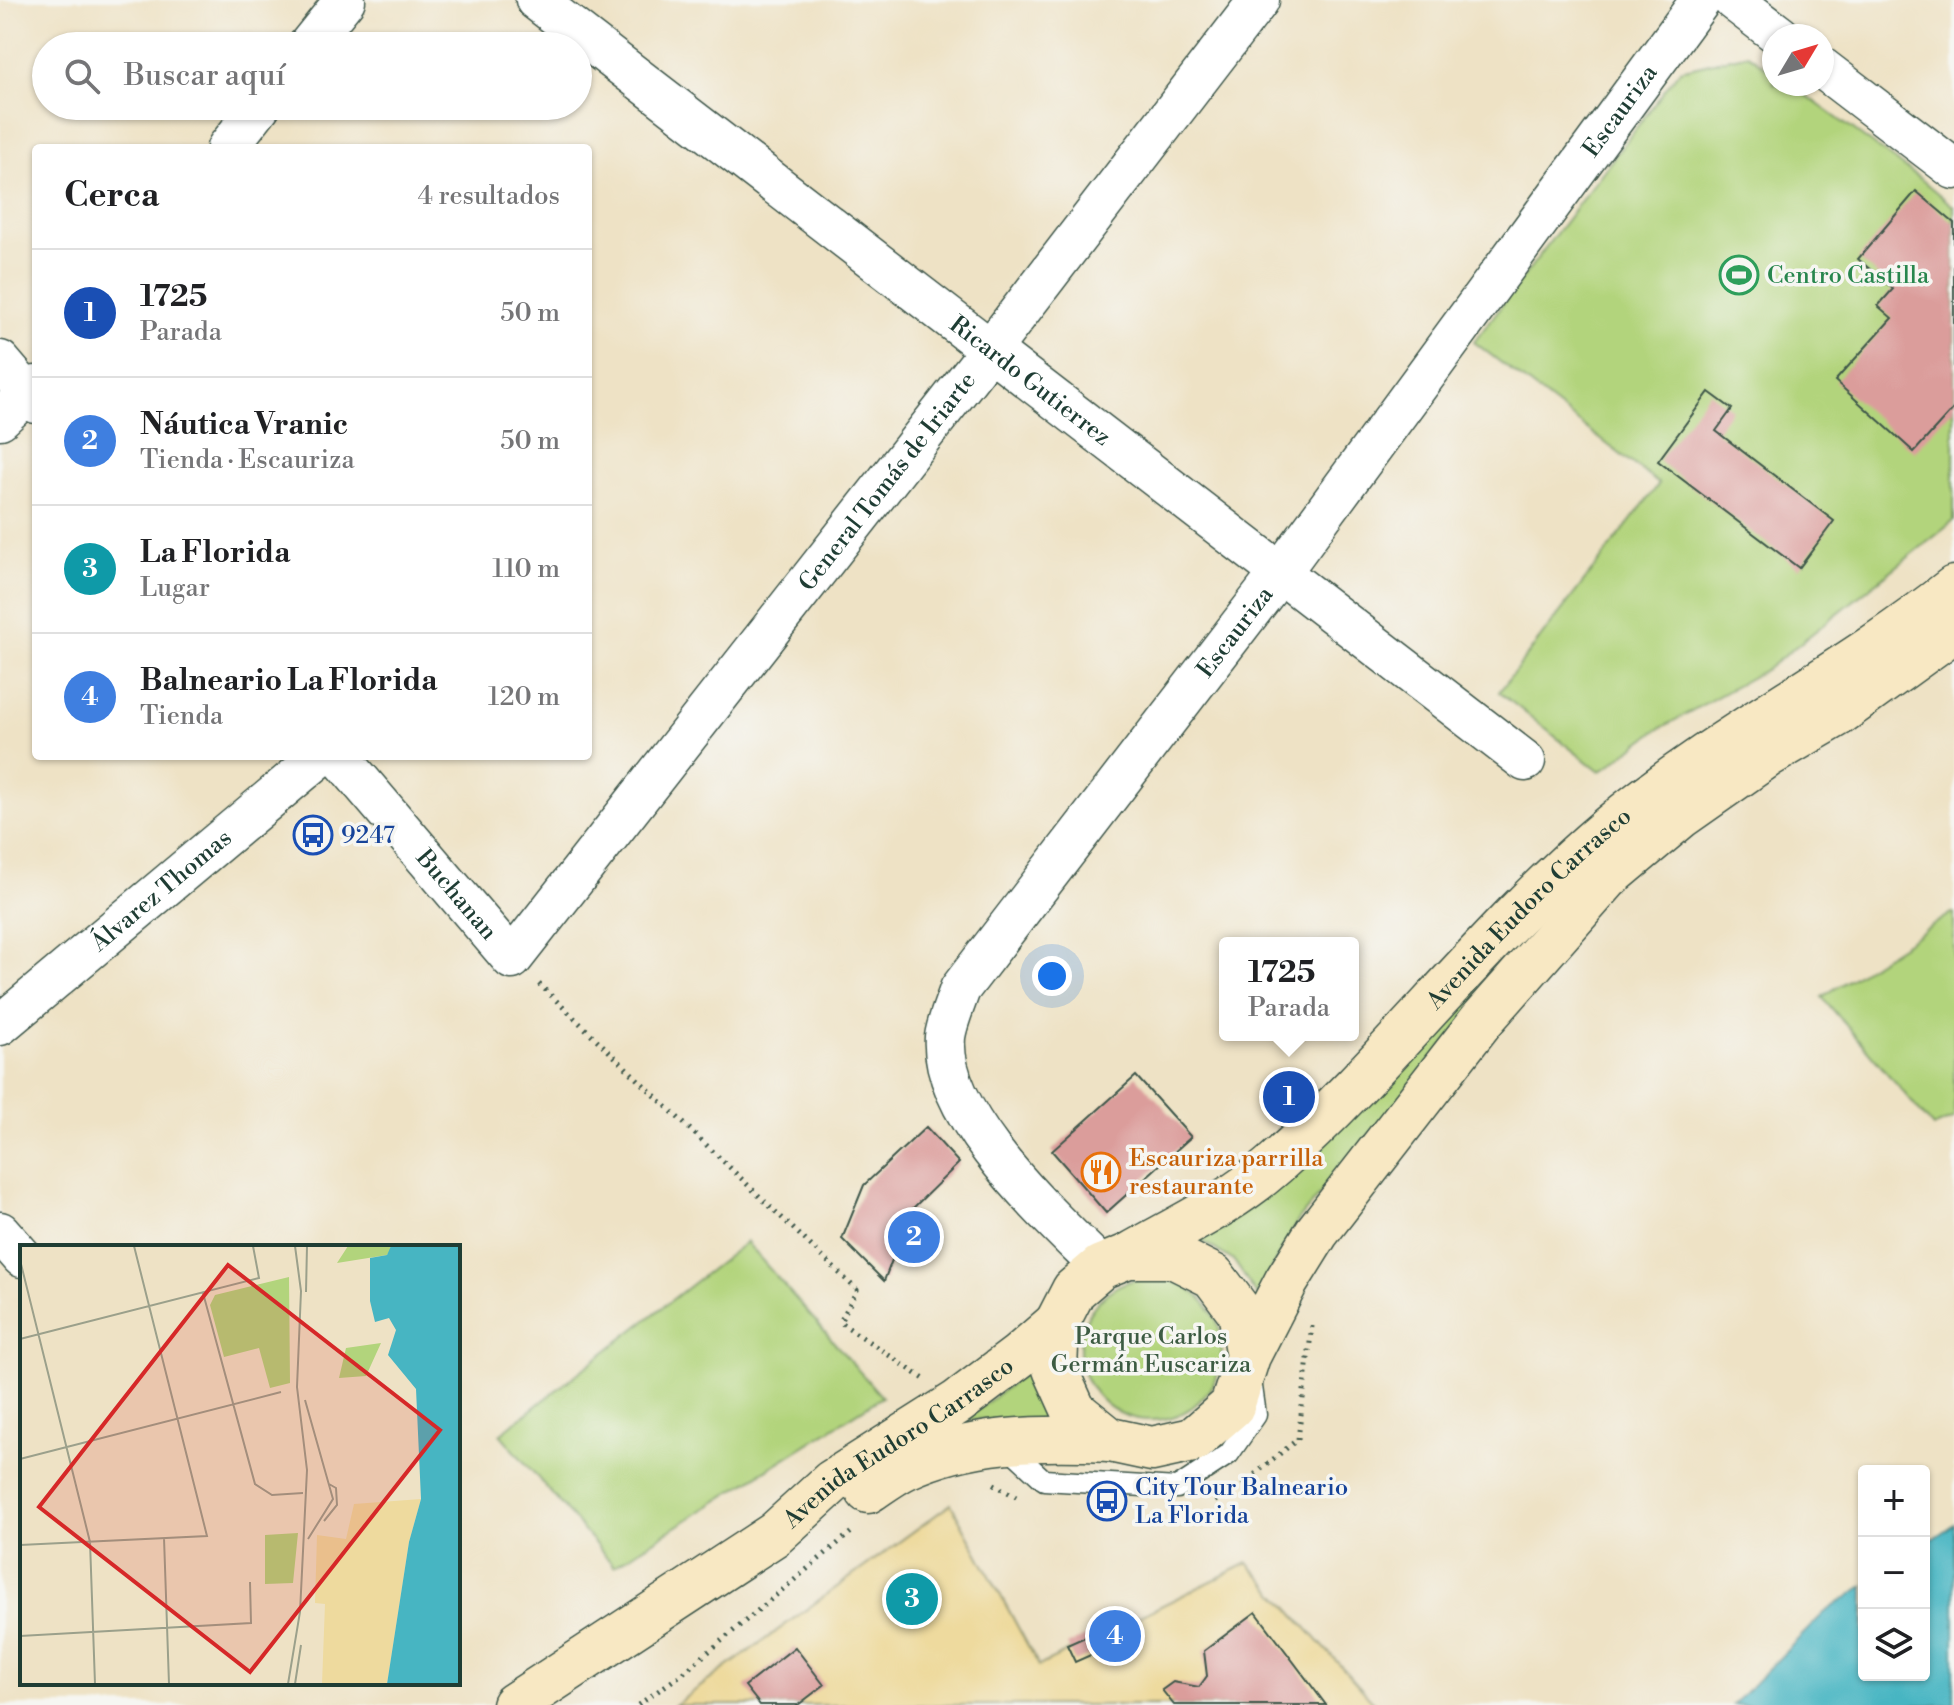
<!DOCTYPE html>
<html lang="es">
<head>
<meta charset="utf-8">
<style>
	:root { --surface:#fff; --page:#f6f6f6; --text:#202124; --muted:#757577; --line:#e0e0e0; --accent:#1f6fb2 }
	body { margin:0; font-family:"Libre Bodoni",serif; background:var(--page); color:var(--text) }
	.controls { position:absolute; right:24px; bottom:24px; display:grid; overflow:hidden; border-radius:8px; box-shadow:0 2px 6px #0004 }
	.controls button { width:72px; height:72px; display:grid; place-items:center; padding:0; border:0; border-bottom:2px solid var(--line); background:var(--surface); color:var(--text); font:40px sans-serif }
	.compass { position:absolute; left:1762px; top:24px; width:72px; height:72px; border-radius:50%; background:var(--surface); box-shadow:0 2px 6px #0004; rotate:52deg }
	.you { position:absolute; left:1052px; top:976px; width:28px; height:28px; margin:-20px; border:6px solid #fff; border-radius:50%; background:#1a73e8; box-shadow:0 0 0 12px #1a73e833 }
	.badge { display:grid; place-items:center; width:52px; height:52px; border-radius:50%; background:var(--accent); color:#fff; font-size:26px; font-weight:700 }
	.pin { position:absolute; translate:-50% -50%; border:4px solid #fff; box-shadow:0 2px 8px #0006 }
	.popup { position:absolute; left:1219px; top:937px; width:140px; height:104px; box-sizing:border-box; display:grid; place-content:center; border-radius:8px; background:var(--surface); filter:drop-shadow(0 2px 6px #0005); font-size:26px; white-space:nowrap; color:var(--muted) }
	.popup b { font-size:30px; color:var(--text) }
	.popup::after { content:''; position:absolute; left:50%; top:100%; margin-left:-16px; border:16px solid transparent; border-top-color:var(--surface) }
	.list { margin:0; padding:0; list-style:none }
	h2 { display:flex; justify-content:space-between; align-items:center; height:104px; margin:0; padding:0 32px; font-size:34px }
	h2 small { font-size:26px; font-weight:400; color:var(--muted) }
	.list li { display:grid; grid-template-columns:52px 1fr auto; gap:24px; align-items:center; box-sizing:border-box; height:128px; padding:0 32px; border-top:2px solid var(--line) }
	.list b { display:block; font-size:30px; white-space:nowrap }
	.list p { margin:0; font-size:26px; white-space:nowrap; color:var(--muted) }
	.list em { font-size:26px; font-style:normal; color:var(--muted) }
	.icon { flex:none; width:44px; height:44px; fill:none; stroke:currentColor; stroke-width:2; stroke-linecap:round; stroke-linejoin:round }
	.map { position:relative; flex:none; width:1954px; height:1705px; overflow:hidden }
	.search { position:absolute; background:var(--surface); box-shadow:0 2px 6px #0004; left:32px; top:32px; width:560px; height:88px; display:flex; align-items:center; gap:20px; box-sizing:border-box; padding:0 28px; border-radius:44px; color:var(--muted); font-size:30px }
	.panel { position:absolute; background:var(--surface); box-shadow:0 2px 6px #0004; left:32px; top:144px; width:560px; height:616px; border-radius:8px }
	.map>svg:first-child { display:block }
</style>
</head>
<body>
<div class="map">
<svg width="1954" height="1705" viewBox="0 0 1954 1705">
	<rect width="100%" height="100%" fill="#f6f6f2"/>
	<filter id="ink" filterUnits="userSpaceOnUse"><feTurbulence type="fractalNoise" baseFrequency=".0125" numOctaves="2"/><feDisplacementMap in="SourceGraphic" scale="16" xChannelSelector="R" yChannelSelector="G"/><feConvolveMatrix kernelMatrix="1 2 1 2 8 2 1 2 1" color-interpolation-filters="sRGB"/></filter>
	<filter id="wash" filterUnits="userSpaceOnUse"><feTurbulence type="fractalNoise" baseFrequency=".006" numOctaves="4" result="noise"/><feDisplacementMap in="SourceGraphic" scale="32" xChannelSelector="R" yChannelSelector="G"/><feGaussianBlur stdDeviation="1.8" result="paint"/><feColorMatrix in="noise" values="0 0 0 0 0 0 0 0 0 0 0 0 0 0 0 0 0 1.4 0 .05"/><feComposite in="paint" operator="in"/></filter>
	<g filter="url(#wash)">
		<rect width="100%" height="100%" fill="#eee2c5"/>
		<g fill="#b2d47c" stroke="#688858" stroke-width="2">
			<path d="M1748 54 1774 73V84H1790L1922 180 1954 207V521L1770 667 1654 732 1600 772 1499 692 1659 484 1474 342 1680 70Z"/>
			<path d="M1587 873 1299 1219 1257 1295 1234 1261 1197 1238Z"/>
			<path d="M1952 913H1954V1118L1933 1127 1822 997Z"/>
			<path d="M746 1242 882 1397 614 1566 500 1434Z"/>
			<circle cx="1151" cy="1349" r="71"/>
			<path d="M1030 1369 1047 1421 966 1419Z"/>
		</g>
		<path fill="#eeda9e" stroke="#868c69" stroke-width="2" d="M951 1504 1039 1666 1248 1563 1376 1705H675Z"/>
		<path fill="#47b5c2" stroke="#33797b" stroke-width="2" d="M1954 1524V1705H1733L1824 1613 1864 1586V1675H1924V1545Z"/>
		<g id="blocks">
			<g fill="#db9d9b">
				<path d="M1916 191 1954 223V408L1914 452 1835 381 1892 318 1878 306 1893 289 1858 259Z"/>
				<path d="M1709 392 1732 409 1716 431 1834 521 1799 568 1658 461Z"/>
				<path d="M1136 1076 1191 1137 1106 1213 1052 1151Z"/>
				<path d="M926 1127 959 1163 911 1210 884 1281 842 1239 864 1185Z"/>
				<path d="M1256 1612 1326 1705H1174L1162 1690 1173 1682 1199 1687 1207 1676 1204 1651Z"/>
				<path d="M1121 1621 1129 1638 1075 1662 1067 1645Z"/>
				<path d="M795 1647 824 1685 798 1705H760L745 1686Z"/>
			</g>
		</g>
	</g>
	<g filter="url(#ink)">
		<use href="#blocks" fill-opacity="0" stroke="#3e564a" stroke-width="2"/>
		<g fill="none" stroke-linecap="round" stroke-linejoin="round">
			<defs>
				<path id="lane" d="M1004 1443 1044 1480 1177 1488 1229 1454 1256 1415 1251 1380"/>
				<g id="street">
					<path id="s1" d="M536 0 1525 761"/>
					<path d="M1733 0 1780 36"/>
					<path d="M308 46 345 0"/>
					<path d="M1822 68 1954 169"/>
					<path d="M227 148 260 106"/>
					<path d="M0 361 36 403"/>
					<path d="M0 419 36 386"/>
					<path id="s2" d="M339 756 512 959 990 350 1259 0"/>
					<path id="s3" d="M0 1025 321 756"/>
					<path d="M0 1232 22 1257"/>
					<path id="s4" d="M1101 1267C1049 1215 939 1116 945 1037 947 1022 955 1004 960 989L1280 573 1701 0"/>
				</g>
				<g id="secondary">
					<path id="s5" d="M1130 1255C1179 1227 1231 1203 1274 1165 1393 1059 1488 929 1611 826 1718 737 1845 675 1954 588"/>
					<path d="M1248 1356 1240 1312 1213 1276 1173 1256H1128L1101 1267 1074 1290 1057 1323 1055 1369 1074 1411 1110 1440 1152 1449 1193 1440 1232 1406 1248 1356 1286 1282 1317 1232 1481 1021 1607 878 1681 816 1768 755 1838 714 1954 630"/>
					<path d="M868 1491C880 1483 892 1474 904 1468 969 1437 1040 1437 1110 1440"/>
					<path id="s6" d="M514 1705 775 1534 832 1482 958 1402 1019 1356 1057 1323"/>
				</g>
			</defs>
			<use href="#lane" stroke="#3e564a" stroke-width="23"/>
			<use href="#street" stroke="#3e564a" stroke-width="43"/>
			<use href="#secondary" stroke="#3e564a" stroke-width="47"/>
			<g stroke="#3e564a" stroke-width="5" stroke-dasharray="2 6" stroke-linecap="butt">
				<path d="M539 984 857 1290 840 1322 924 1379"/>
				<path d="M994 1484 1016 1497"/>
				<path d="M1215 1501 1233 1492 1298 1439 1312 1326"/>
				<path d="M638 1705 682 1674 855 1529"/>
			</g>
			<use href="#lane" stroke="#fff" stroke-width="20"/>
			<use href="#street" stroke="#fff" stroke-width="40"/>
			<use href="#secondary" stroke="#f8e8c3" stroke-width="44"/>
		</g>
	</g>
	<defs>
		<symbol id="stadium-ring" viewBox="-11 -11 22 22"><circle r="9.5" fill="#f6f6f2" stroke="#2e9e5b" stroke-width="1.5"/><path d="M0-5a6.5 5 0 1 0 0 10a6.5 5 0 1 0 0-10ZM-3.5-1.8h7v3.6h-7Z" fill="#2e9e5b"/></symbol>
		<symbol id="bus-ring" viewBox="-11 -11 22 22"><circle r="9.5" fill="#f6f6f2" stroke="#1a4fb4" stroke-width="1.5"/><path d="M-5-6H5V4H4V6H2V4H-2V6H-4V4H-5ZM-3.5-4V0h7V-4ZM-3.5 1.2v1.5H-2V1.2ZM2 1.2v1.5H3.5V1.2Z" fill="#1a4fb4"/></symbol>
		<symbol id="restaurant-ring" viewBox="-11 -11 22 22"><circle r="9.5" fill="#f6f6f2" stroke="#e8710a" stroke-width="1.5"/><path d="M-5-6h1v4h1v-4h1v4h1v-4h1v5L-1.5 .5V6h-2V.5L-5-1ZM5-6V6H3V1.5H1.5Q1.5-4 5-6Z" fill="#e8710a"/></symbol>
	</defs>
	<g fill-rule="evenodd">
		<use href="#stadium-ring" x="1717" y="253" width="44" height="44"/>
		<use href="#bus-ring" x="291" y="813" width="44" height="44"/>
		<use href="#restaurant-ring" x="1079" y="1150" width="44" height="44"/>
		<use href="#bus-ring" x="1085" y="1479" width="44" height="44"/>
	</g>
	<g text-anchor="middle" stroke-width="7" stroke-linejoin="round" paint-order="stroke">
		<g font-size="24" fill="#1f3d34" stroke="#f6f6f2">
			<text dy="8" stroke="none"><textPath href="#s4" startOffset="1434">Escauriza</textPath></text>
			<text dy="8" stroke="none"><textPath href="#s1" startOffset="624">Ricardo Gutierrez</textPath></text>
			<text dy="8" stroke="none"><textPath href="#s2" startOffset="874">General Tomás de Iriarte</textPath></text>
			<text dy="8" stroke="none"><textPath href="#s4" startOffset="786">Escauriza</textPath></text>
			<text dy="8" stroke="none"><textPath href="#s3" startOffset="210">Álvarez Thomas</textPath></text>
			<text dy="8" stroke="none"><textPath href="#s2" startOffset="182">Buchanan</textPath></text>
			<text dy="8" stroke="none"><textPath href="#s5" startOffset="532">Avenida Eudoro Carrasco</textPath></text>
			<text dy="8" stroke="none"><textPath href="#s6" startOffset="466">Avenida Eudoro Carrasco</textPath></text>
		</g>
		<g font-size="24" fill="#27864d" stroke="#f6f6f2" text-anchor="start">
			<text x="1767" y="283">Centro Castilla</text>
		</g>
		<g font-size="24" fill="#164399" stroke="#f6f6f2" text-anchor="start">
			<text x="341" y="843">9247</text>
			<text x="1135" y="1495">City Tour Balneario<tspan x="1135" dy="28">La Florida</tspan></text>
		</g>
		<g font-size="24" fill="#c56008" stroke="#f6f6f2" text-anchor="start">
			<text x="1129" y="1166">Escauriza parrilla<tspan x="1129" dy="28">restaurante</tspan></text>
		</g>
		<g font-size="24" fill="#3c5b42" stroke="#f6f6f2">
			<text x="1151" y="1344">Parque Carlos<tspan x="1151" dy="28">Germán Euscariza</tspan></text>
		</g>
	</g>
	<g transform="translate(20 1245)">
		<rect width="440" height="440" fill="#eee2c5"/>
		<path d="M328 1H371V3L367 10 317 18ZM269 32 270 138 250 143 239 103 204 112 190 60 195 50ZM361 98 346 131 319 133 326 103ZM278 288 273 338 245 339V290Z" fill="#b2d47c"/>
		<path d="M401 254 389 297 367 439H302L305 359 295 358 297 290 326 294 334 259Z" fill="#eeda9e"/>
		<path d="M371 1H440V439H367L389 297 401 254 396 144 368 110 376 85 369 73 355 77 350 56V13L367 10Z" fill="#47b5c2"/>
		<path fill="none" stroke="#9ba08b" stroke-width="2" d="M0 15 70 297 75 439M286 47 287 1M183 48 235 239 252 250 283 248M0 94 239 33 233 1M285 155 313 254 288 294M0 214 261 147M304 276 317 260 316 243 309 239M144 293 149 439M0 300 187 291 114 1M0 391 231 378 230 337M268 439 280 367 287 225 277 142 281 46 275 1M275 439 281 400"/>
		<path fill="#d62828" fill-opacity="0.15" stroke="#d62828" stroke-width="4" d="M208 20 420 185 230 427 19 262Z"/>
		<rect width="440" height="440" fill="none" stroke="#1f3d34" stroke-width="4"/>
	</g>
</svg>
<div class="controls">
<button>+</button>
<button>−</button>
<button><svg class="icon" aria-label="layers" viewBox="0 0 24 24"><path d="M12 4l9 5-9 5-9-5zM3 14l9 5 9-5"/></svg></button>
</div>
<svg class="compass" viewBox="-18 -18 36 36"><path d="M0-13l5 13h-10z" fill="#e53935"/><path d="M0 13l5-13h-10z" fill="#757577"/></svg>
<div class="you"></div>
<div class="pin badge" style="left:1289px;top:1097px;background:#1a4fb4">1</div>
<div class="popup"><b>1725</b>Parada</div>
<div class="pin badge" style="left:914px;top:1237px;background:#3f7fe0">2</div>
<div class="pin badge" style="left:912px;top:1599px;background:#0f9aa8">3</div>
<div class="pin badge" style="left:1115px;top:1636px;background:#3f7fe0">4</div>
<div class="search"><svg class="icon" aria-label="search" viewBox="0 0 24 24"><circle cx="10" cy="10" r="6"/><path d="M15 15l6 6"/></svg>Buscar aquí</div>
<section class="panel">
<h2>Cerca<small>4 resultados</small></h2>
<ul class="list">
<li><span class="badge" style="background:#1a4fb4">1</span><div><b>1725</b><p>Parada</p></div><em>50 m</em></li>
<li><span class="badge" style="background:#3f7fe0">2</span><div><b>Náutica Vranic</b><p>Tienda · Escauriza</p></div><em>50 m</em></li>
<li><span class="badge" style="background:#0f9aa8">3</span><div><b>La Florida</b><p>Lugar</p></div><em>110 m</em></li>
<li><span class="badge" style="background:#3f7fe0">4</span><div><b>Balneario La Florida</b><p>Tienda</p></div><em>120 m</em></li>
</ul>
</section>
</div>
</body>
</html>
